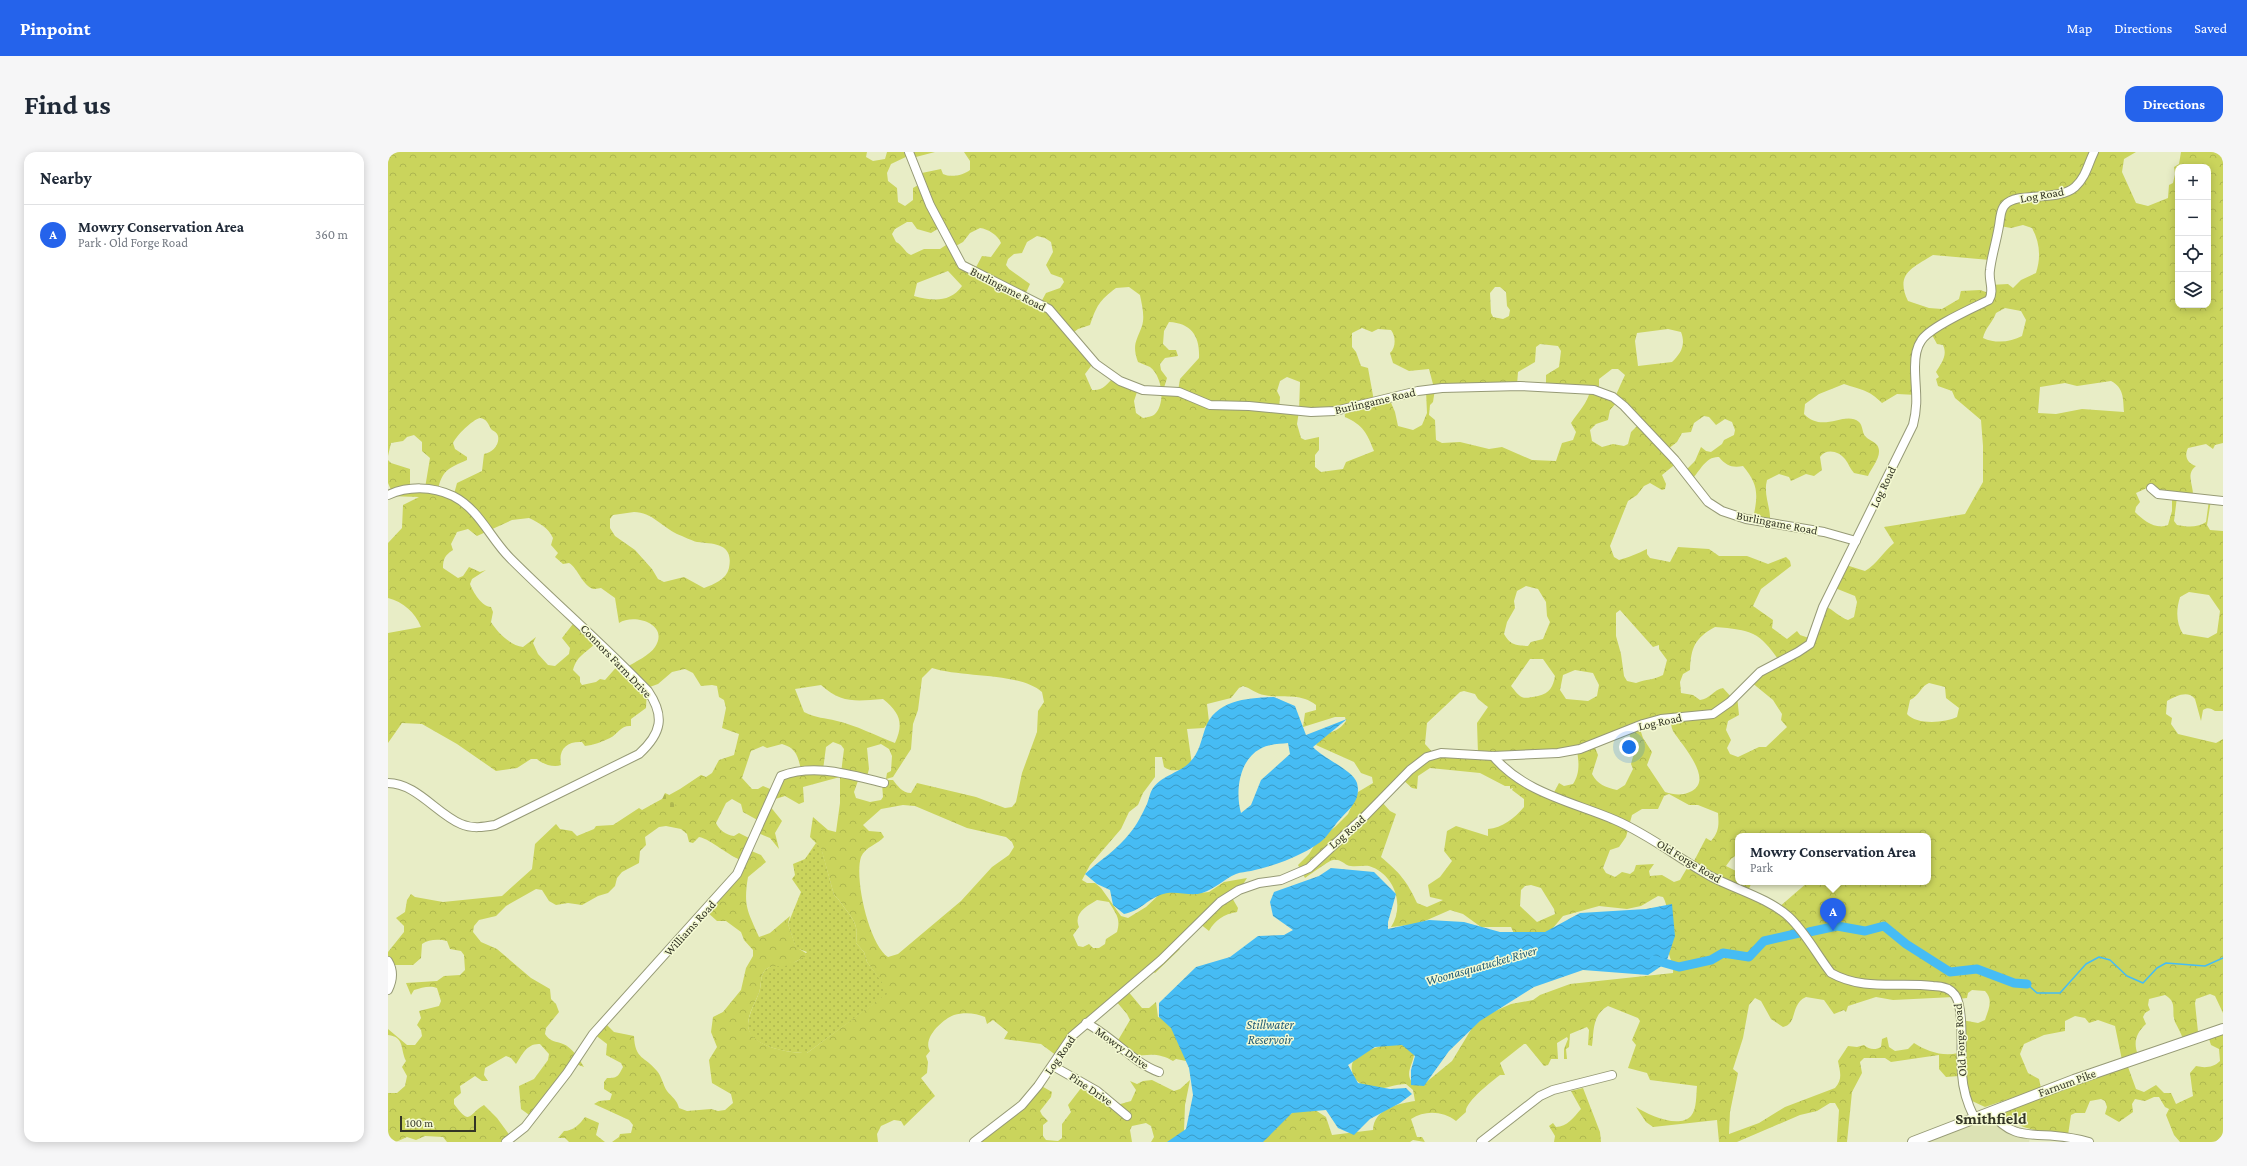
<!DOCTYPE html>
<html lang="en">
<head>
<meta charset="utf-8">
<style>
	:root { --surface:#fff; --page:#f6f6f7; --text:#1f2937; --muted:#747a83; --line:#e0e1e3; --accent:#2563eb }
	body { margin:0; font-family:"Crimson Pro",serif; background:var(--page); color:var(--text) }
	.controls { position:absolute; right:12px; top:12px; display:grid; overflow:hidden; border-radius:8px; box-shadow:0 2px 10px #0003 }
	.controls button { width:36px; height:36px; display:grid; place-items:center; padding:0; border:0; border-bottom:1px solid var(--line); background:var(--surface); color:var(--text); font:20px sans-serif }
	.scale { position:absolute; left:12px; bottom:10px; width:76px; box-sizing:border-box; padding-left:4px; border:2px solid #333526; border-top:0; font-size:11px; line-height:14px; white-space:nowrap; color:#333526; -webkit-text-stroke:3px #f5fad3; paint-order:stroke }
	.you { position:absolute; left:1241px; top:595px; width:14px; height:14px; margin:-10px; border:3px solid #fff; border-radius:50%; background:#1a73e8; box-shadow:0 0 0 6px #1a73e833 }
	.badge { display:grid; place-items:center; width:26px; height:26px; border-radius:50%; background:var(--accent); color:#fff; font-size:13px; font-weight:700 }
	.pin { position:absolute; translate:-50% -33px; filter:drop-shadow(0 1px 2px #0008) }
	.pin::after { content:''; position:absolute; top:21px; width:14px; height:12px; background:inherit; clip-path:polygon(0 0,100% 0,50% 100%) }
	.popup { position:absolute; left:1347px; top:681px; width:196px; height:52px; box-sizing:border-box; display:grid; place-content:center; border-radius:8px; background:var(--surface); filter:drop-shadow(0 1px 3px #0005); font-size:13px; white-space:nowrap; color:var(--muted) }
	.popup b { font-size:15px; color:var(--text) }
	.popup::after { content:''; position:absolute; left:50%; top:100%; margin-left:-8px; border:8px solid transparent; border-top-color:var(--surface) }
	.list { margin:0; padding:0; list-style:none }
	h2 { display:flex; justify-content:space-between; align-items:center; height:52px; margin:0; padding:0 16px; font-size:17px }
	h2 small { font-size:13px; font-weight:400; color:var(--muted) }
	.list li { display:grid; grid-template-columns:26px 1fr auto; gap:12px; align-items:center; box-sizing:border-box; height:60px; padding:0 16px; border-top:1px solid var(--line) }
	.list b { display:block; font-size:15px; white-space:nowrap }
	.list p { margin:0; font-size:13px; white-space:nowrap; color:var(--muted) }
	.list em { font-size:13px; font-style:normal; color:var(--muted) }
	.icon { flex:none; width:22px; height:22px; fill:none; stroke:currentColor; stroke-width:2; stroke-linecap:round; stroke-linejoin:round }
	.map { position:relative; flex:none; width:1835px; height:990px; overflow:hidden; border-radius:12px }
	header { display:flex; align-items:center; gap:24px; box-sizing:border-box; height:56px; padding:0 20px; background:var(--accent); color:#fff }
	header strong { font-size:19px }
	nav { display:flex; gap:22px; margin-inline-start:auto; font-size:14px }
	.intro { display:flex; align-items:center; justify-content:space-between; box-sizing:border-box; height:96px; padding:0 24px }
	h1 { margin:0; font-size:28px }
	.button { padding:10px 18px; border-radius:12px; background:var(--accent); color:#fff; font-size:14px; font-weight:700 }
	main { display:flex; gap:24px; padding:0 24px }
	aside { flex:1; background:var(--surface); border-radius:12px; box-shadow:0 2px 10px #0003 }
	.map>svg:first-child { display:block }
</style>
</head>
<body>
<header>
<strong>Pinpoint</strong>
<nav><a>Map</a><a>Directions</a><a>Saved</a></nav>
</header>
<div class="intro"><h1>Find us</h1><a class="button">Directions</a></div>
<main>
<aside>
<h2>Nearby<small></small></h2>
<ul class="list">
<li><span class="badge">A</span><div><b>Mowry Conservation Area</b><p>Park · Old Forge Road</p></div><em>360 m</em></li>
</ul>
</aside>
<div class="map">
<svg width="1835" height="990" viewBox="0 0 1835 990">
	<defs>
		<pattern id="grass-dots" width="8" height="8" patternUnits="userSpaceOnUse"><rect width="8" height="8" fill="#cad45c"/><path d="M2 2h.1M6 6h.1" fill="none" stroke="#aeb750" stroke-width="1.8" stroke-linecap="round"/></pattern>
		<pattern id="forest-crowns" width="20" height="18" patternUnits="userSpaceOnUse"><rect width="20" height="18" fill="#cad45c"/><path d="M2 6a3 3 0 1 1 6 0M12 15a3 3 0 1 1 6 0" fill="none" stroke="#aeb750"/></pattern>
		<pattern id="cemetery-stones" width="16" height="16" patternUnits="userSpaceOnUse"><rect width="16" height="16" fill="#cad45c"/><path d="M2 7V4a2 2 0 0 1 4 0v3zM10 15v-3a2 2 0 0 1 4 0v3z" fill="#aeb750"/></pattern>
		<pattern id="water-waves" width="16" height="10" patternUnits="userSpaceOnUse"><rect width="16" height="10" fill="#46bcf4"/><path d="M0 5q4-4 8 0t8 0" fill="none" stroke="#3b9ac5"/></pattern>
	</defs>
	<rect width="100%" height="100%" fill="#e8edc6"/>
	<path fill="#dce2b4" d="M1606 956 1618 969 1643 980 1641 990H1526Z"/>
	<path fill="url(#grass-dots)" d="M428 691 433 695 446 743C452 748 454 753 459 759 468 771 470 776 468 791L476 800 479 810 502 840 419 901C402 901 361 895 360 874 360 862 367 851 371 841 374 833 371 821 380 816 393 809 405 818 419 800L408 796 400 772 413 740 404 727 407 723 405 712 417 707Z"/>
	<g fill="url(#forest-crowns)" fill-rule="evenodd">
		<path d="M0 0H479L478 5 485 9 497 7 499 0H547L524 6 522 3 503 12 499 21 500 29 509 36 510 50 517 54 525 48V36L532 32 529 22 553 17 555 22C563 26 576 23 582 18V9L576 0H1748L1736 7 1734 20 1748 51 1760 54 1780 46 1781 33 1785 31 1787 22 1786 15 1791 12 1793 0H1835V291L1827 293 1825 297 1818 292 1800 296C1796 304 1799 311 1808 314 1797 322 1806 334 1805 345H1789L1786 369 1789 373C1799 375 1809 376 1818 370L1821 348H1823L1819 373 1822 378 1835 379V559H1827C1823 556 1819 555 1815 558L1813 569 1807 547C1800 538 1788 544 1779 549L1778 562 1784 566 1783 572 1790 582 1828 591 1835 587V861L1827 844 1822 842 1808 847 1807 851 1810 880 1795 887C1793 881 1790 876 1787 870 1783 860 1790 850 1777 843L1761 847 1760 853 1762 858 1757 861 1755 865 1758 872C1748 881 1745 891 1750 903L1734 908 1727 874 1710 868 1701 871 1697 866 1687 864 1677 869V879L1656 883 1636 892 1632 902 1640 921 1651 927 1653 936 1597 955 1584 949 1579 940 1574 868 1590 871 1597 868C1600 858 1606 848 1597 839L1584 838 1580 841 1579 846 1569 847 1566 845 1505 848 1488 845 1460 854 1458 860 1456 858 1446 862 1436 848 1418 845C1402 852 1410 872 1395 875L1383 867 1373 849 1367 846 1361 853 1355 886 1345 917 1350 921 1342 960 1341 982 1371 971 1397 955 1447 936C1455 927 1452 920 1450 909L1460 894 1469 895 1476 893C1481 898 1488 898 1493 895L1494 887 1499 885 1501 895 1507 899 1520 897 1526 891C1538 899 1555 905 1570 901L1571 924 1558 925 1551 917V903L1503 910 1497 906H1476L1472 910 1474 921 1464 940 1459 990H1449L1451 958 1447 951H1442L1429 959 1412 963 1349 990H1331L1329 968 1265 975 1258 970 1248 955C1260 963 1291 977 1303 964 1309 957 1308 943 1309 934L1262 928 1259 921 1240 916 1248 893 1244 888 1252 869 1250 866 1220 854C1204 863 1206 879 1204 894L1200 893 1201 878 1199 875 1182 882 1181 895 1178 897 1179 907H1176V897L1180 887 1179 885 1169 891 1170 907H1163L1160 913 1156 914 1138 892H1136L1112 911 1117 923H1112C1104 929 1076 951 1078 960L1068 969C1055 959 1037 958 1023 967L1029 985H1034L1037 990 1025 988 1022 990H871L873 981 918 952 938 965 944 983 985 978C986 957 1009 952 1027 949L1025 938 1018 932C1007 932 995 938 984 937 979 936 968 930 966 925 954 899 991 896 1008 890L1026 899C1027 911 1016 920 1024 930L1036 932 1064 909 1084 876 1098 863 1123 852 1145 848 1152 843 1182 832 1285 821C1286 812 1281 806 1280 797 1279 780 1284 761 1275 745L1270 744 1253 754 1239 757 1211 754 1175 764 1160 782 1127 784 1123 775H1093L1075 762 1062 758 1030 772 1003 775C1017 754 1007 722 981 714 974 713 966 716 959 713 955 711 952 707 945 708 942 708 923 722 917 726L910 713 921 702 929 689 947 675 960 662 970 640 985 631 984 625 973 621 966 610 928 593 935 582C945 580 952 578 958 569L957 565H947L915 575 917 561 928 558V553C912 540 894 547 876 543 869 542 862 536 855 534L851 536 843 546 819 552 821 570 816 576 799 577 804 613C795 618 784 621 776 615L774 605H767V625L755 641 750 653 741 660 733 677 702 713 694 728 699 731H707L713 736 733 764 740 766 758 755 774 740 796 739 802 742 821 740 836 730 859 726 852 737 843 744 850 756 849 760C836 762 827 768 821 779L811 771 789 794 792 797 767 821 763 818 739 838 754 856H761L768 850 770 865C788 870 795 894 803 910L788 907 785 909C772 901 760 902 746 905L729 890 742 868 739 862 727 848 669 904 653 892 616 887 620 880 605 868 599 872 597 865C588 861 576 860 566 863 555 867 534 886 542 899L538 904 540 910 539 921 533 926 547 944 516 974 513 969 506 968 493 974 489 982 490 990H224L231 985 232 982 243 981 245 973 241 968 206 952 211 949 222 948 224 942 216 937V930L219 926C229 926 230 925 235 915L233 911 218 903 219 892 206 882 217 871 226 880 246 884C247 908 257 904 269 919 274 925 275 933 279 939 284 945 289 948 291 956L299 959 323 957 330 959 337 958 345 951 343 942 324 931 321 908 329 895 323 880 325 865 335 860 353 838 358 816 365 804V798L356 788 353 780 338 769H329L318 759 355 709C340 704 323 687 311 685L305 691 301 690 299 682 293 677 278 674 271 675 257 685 258 693 252 699 251 711 234 720 229 726 227 734 220 741 210 744 194 753 180 751 168 753 161 749 154 738 148 737 118 754 108 764 91 768 86 774 85 780 93 790 109 797 143 826 162 837 163 847 168 852 171 860 158 876 157 882C162 890 168 889 175 892 184 895 192 908 196 915L188 912 144 965 133 957 131 934 146 927 160 908 161 902 152 892C139 891 134 903 128 912L123 906 118 904 97 916 96 923 100 929H94L87 924 72 934 73 941 66 947V952C83 975 80 962 96 953L109 966 123 985 118 990H59L55 985 37 984 28 988 19 985 8 990H0V941H9L17 934 19 924 14 915 18 909C12 897 17 885 0 883V877L19 893H27L34 884 33 878 29 873 33 866 31 859 51 854 53 849 49 836C42 833 33 836 26 838L23 843 18 831 49 829 56 824 72 823 77 818 76 803 73 799 62 797 59 789C51 787 41 787 34 792L33 806 25 813H0V800L16 780V774L8 766 17 760 19 748 23 742 27 745 55 750 114 744 144 717 147 692 168 672 172 677 184 679 189 684 206 677 208 674 225 673 251 656 254 658 292 637 313 623 318 625 324 621 331 608 346 603 351 582 334 576 338 556 336 548 331 545 329 534 324 533 313 534 305 521 297 517 284 520 270 532 259 536 258 556 243 567V574C233 573 230 582 222 586 214 590 205 593 197 594L194 590C179 589 170 597 173 613 166 616 154 612 149 607H143L129 616 108 619 69 592 34 572 14 571 0 591V481L33 475C27 460 15 450 0 446V391L14 376 15 353 31 345 0 344 4 340 0 331V308L3 311 22 317V336H37L42 306 34 299V290L26 283 19 285 15 289 3 291 0 304ZM1790 15H1820V153H1790ZM519 70H524L529 77 543 81 553 75 561 91 552 97H536L523 103C516 100 515 93 508 90L504 82 507 77ZM1635 73 1644 76C1652 90 1653 106 1648 121L1633 128 1625 136 1620 132 1602 133 1601 141 1592 138 1573 139 1571 147 1554 157 1541 156 1520 149C1507 122 1524 116 1545 103L1602 108 1612 74 1623 76ZM592 76C600 77 610 83 613 91L603 105 594 104 586 119 574 112 566 95 575 90 582 81ZM649 84 657 86 663 90 665 100 658 113 663 122 674 126 676 130 672 136 658 141 652 152 637 143 642 132 621 117 618 113 620 107 626 102 634 101 639 90ZM560 119 574 134C562 151 544 149 526 144L529 131ZM741 135 752 143C754 153 757 165 754 174 748 190 744 193 750 210 754 212 758 213 762 215 774 224 778 251 767 262 764 265 759 265 755 266L748 261 746 249 750 237 726 225C719 232 715 239 704 238L697 222 706 210 681 184 690 177 702 173C709 153 711 149 728 136ZM1107 135H1112L1118 140 1119 154 1122 158 1121 164 1115 167 1105 165 1103 161 1102 141ZM1617 156 1633 159 1638 168 1634 184C1623 190 1608 192 1595 186 1597 176 1605 170 1608 161ZM781 170C804 171 812 185 811 206L792 227 790 239H775L779 226 773 218 772 212 777 206 790 204 788 198H781L775 192 776 179ZM974 176 984 180 990 177 1003 178C1008 184 1008 196 1002 201L1005 211 1021 219 1041 217 1046 236 1129 233 1130 220 1147 210 1148 195 1152 192 1170 194 1173 199 1171 215 1158 223V234L1202 239C1199 252 1190 260 1183 271L1188 280 1185 288 1174 291 1168 309 1144 308 1114 295 1101 297 1072 290 1054 291 1048 288 1047 268 1041 263 1042 253 1045 250 1047 237 1038 239 1039 261 1034 273 1025 278 1010 274 1007 260 1001 246 986 249 980 216 973 214 968 200 964 195V181ZM1280 177 1293 180C1298 193 1293 201 1284 210L1250 214 1247 189 1249 181ZM1543 181 1549 192 1555 193C1560 204 1553 211 1548 220L1551 225 1548 227 1550 234 1564 239 1567 246 1593 268 1595 294V330L1577 362 1496 375 1506 391C1495 400 1489 412 1477 419L1458 413 1447 436 1467 444 1469 450 1466 465 1460 468C1451 465 1446 458 1437 454L1424 487 1412 483 1409 479 1399 487 1384 476 1385 468 1365 454 1373 437 1403 414 1402 409 1398 405 1380 412 1359 404H1331L1321 397 1290 395 1282 410 1262 406 1259 402V397C1251 401 1239 406 1231 408L1226 405 1222 394 1240 349 1249 343 1256 334 1262 331 1274 338 1277 337 1278 332 1274 323 1290 310 1280 297 1289 290 1294 281 1303 280 1306 271 1316 264 1321 265 1328 273 1337 267 1344 270 1347 278 1346 283 1336 288 1334 292 1323 300 1318 299 1313 295 1307 309 1298 318 1304 327C1312 319 1318 304 1331 305 1338 314 1345 316 1355 314 1371 333 1370 343 1365 367L1382 370C1383 355 1375 343 1379 328L1391 322 1401 325 1403 329 1418 322 1426 324 1434 318 1432 305C1438 296 1451 299 1457 307 1461 312 1462 317 1466 321L1480 324C1483 316 1496 303 1489 293 1486 289 1480 288 1477 284 1474 280 1475 274 1471 270 1457 258 1435 282 1416 262L1417 252 1431 242 1456 232C1473 238 1480 237 1494 251L1509 242 1529 243V198ZM1224 217H1230L1237 223 1227 245 1211 238V227ZM899 225 912 230 911 259 891 257 892 245 889 239 892 229ZM1723 229C1736 236 1735 246 1736 260L1694 257 1668 262 1650 261 1652 235 1677 231 1689 234ZM1230 249 1252 271 1243 280 1240 292 1236 294 1225 292 1214 295 1204 289 1202 278 1208 272 1220 268 1222 258ZM956 257 957 265C975 273 979 281 986 299L958 310 955 317 933 320 927 315V303L931 298V285L917 288 913 286 909 272 911 259ZM92 266C99 267 100 272 103 277 105 279 109 280 110 284 112 293 104 301 96 302L94 319 69 331 66 342 50 338C54 318 61 316 79 308V305L67 297 65 291C69 283 84 268 92 266ZM1761 335 1784 345V359L1780 373C1768 378 1756 369 1747 360L1748 355 1752 350 1748 341ZM246 360C264 360 274 375 289 382 295 384 304 389 309 390 326 392 346 391 341 416 338 428 326 432 316 436L296 425 276 430 270 427 264 417 247 398 227 384 222 376V367L225 363ZM141 366C151 371 160 375 165 386L163 393 170 401 167 405 175 412 181 411C190 416 195 435 206 437 209 437 211 436 213 436L227 446 231 471C246 461 282 472 267 495 262 503 247 510 239 515L232 511 217 528 212 527 208 530 194 533 192 530V525L185 518C189 502 200 501 209 489L188 468 174 486 182 496 181 502 167 514 160 513 150 502 145 491 148 485 135 495C123 494 109 480 103 470L105 460 103 455C94 455 85 440 82 432L84 427 98 418 92 420 81 415 75 424 70 426 55 416C55 407 57 403 65 398L63 392 69 380 80 377 89 384 124 368ZM1138 434 1150 437 1158 450 1159 464 1162 470 1155 487 1143 490 1140 494C1128 493 1123 494 1116 482L1119 470 1127 456 1126 449 1129 439ZM1801 440 1821 443 1832 459 1829 481 1820 486 1795 482C1788 471 1788 458 1792 445ZM1232 458 1265 495 1271 493V497L1279 508 1275 523C1266 528 1258 527 1248 531L1239 529 1236 524 1233 502 1228 484V461ZM1327 475C1363 478 1371 479 1392 510L1363 530 1385 548 1394 562 1393 568 1399 575 1378 595H1371L1350 605 1342 602 1339 596 1343 588 1338 578 1340 569 1351 563 1349 544 1345 547 1335 536C1325 538 1322 547 1312 548L1305 543 1293 541 1292 530 1295 522 1302 518C1303 495 1307 486 1327 475ZM1142 507H1155L1167 524C1165 535 1162 541 1150 544 1134 547 1134 548 1123 534ZM544 516C575 526 631 520 654 540L656 550 650 559 649 580 634 621 628 650 624 655 617 656 588 645 529 631 523 641C514 641 509 633 505 628H497L494 631 495 645 493 648 482 650 468 646 466 640 471 626 478 628 481 617 479 596 493 592 501 597 504 604 503 619 499 621 498 627 505 625 523 597 525 572 530 558 534 526ZM1187 518 1205 521 1211 533 1209 544 1200 549 1178 547 1172 538 1175 523ZM1541 531 1557 535 1558 546 1571 556 1569 565C1557 571 1528 573 1519 562L1522 548C1531 544 1533 534 1541 531ZM433 533C454 552 469 549 495 547 512 561 516 571 507 591 489 584 467 573 449 569 435 565 430 567 416 560L407 537ZM1076 539 1087 542 1090 547 1100 555 1089 571 1090 602 1047 603 1037 592 1039 571 1072 540ZM1283 567C1283 571 1283 575 1285 579 1293 592 1326 627 1304 639 1295 644 1286 643 1277 640L1259 613 1264 600 1255 586 1251 574ZM1240 579 1247 597 1243 612 1245 617 1237 633 1229 638C1217 635 1210 633 1204 622L1210 603 1206 593ZM445 590 453 593 456 597 453 621 435 618 438 595ZM394 592C408 596 410 604 413 618L394 625 387 639 375 634 370 637H364L354 626 363 599 375 594 379 596ZM1189 599C1191 610 1192 622 1185 632L1176 634 1171 631 1164 644 1118 619 1107 605ZM1042 616 1092 621 1117 634H1122V637L1125 636 1124 638 1136 647V655C1127 666 1114 676 1100 677V684L1068 674 1059 679 1056 699 1064 709 1052 725 1040 733 1042 745 1055 748 1039 755 1029 751C1019 729 1011 720 993 705L1008 662 1002 659 993 649 1014 627 1024 636 1029 637 1030 624ZM452 625V651L448 680 440 678 425 665 422 685 433 696 446 743C452 748 454 753 459 759 468 771 470 776 468 791L476 800 479 810 501 840 419 901C402 901 361 895 360 873 360 862 367 851 371 841 374 833 371 821 380 816 386 813 395 815 402 813 408 810 414 805 421 803L408 795 400 772 402 764 382 781 371 785C360 759 355 755 360 725L378 710 373 703 361 698 363 687 351 681 346 684C338 683 331 678 328 671L338 651 344 647 353 652 355 660 373 670 370 681 382 686 391 697 387 681 394 669 381 653 384 648 397 644 411 652 416 650 415 635ZM1281 642 1301 653H1310L1330 661C1331 673 1331 680 1323 689L1318 686 1305 711H1302L1292 728 1286 730 1274 723 1262 724 1261 719 1266 712 1248 713 1246 719 1242 722 1234 720 1227 725 1218 721 1215 716 1222 698 1231 695 1238 685 1244 663 1254 657H1270L1276 644ZM515 653 527 654 579 676 618 685 624 690 626 695 621 703 604 715 573 749 510 802 500 805C481 793 466 726 473 705 477 695 490 692 496 685L493 680 481 679 475 673 493 657ZM1350 684H1540V730H1420L1390 756 1359 741 1364 730H1350V720L1338 714 1343 707 1350 702ZM1143 733 1153 736 1166 757 1167 762 1149 770 1132 754 1133 738 1137 734ZM709 748 721 750C728 762 733 766 729 780L718 787 717 792 711 796H705L701 792 695 795 690 794 685 783 691 775C685 761 699 754 709 748Z"/>
		<path d="M1835 882V982L1828 990H1792L1786 983 1778 963 1781 957 1777 955 1771 945H1766L1757 949 1747 947 1744 952 1745 960 1731 970 1717 962 1719 955 1717 949 1713 947 1702 949 1697 961H1687L1683 963 1680 983C1658 980 1634 979 1616 964V957L1620 955 1740 915 1748 937 1756 940 1768 933 1776 941H1783L1788 952 1805 944 1802 921 1808 914C1816 916 1825 916 1832 909L1831 897 1823 893 1821 887Z"/>
		<path d="M764 928 786 939 792 937 802 928 797 953 796 979 788 990H763L766 985 763 974 758 971 744 974 742 978 744 990H584L608 974 650 932 664 940 663 945 652 959 654 963 660 969 655 973V984L658 988 670 989 674 986V972L683 960 680 953 697 931 729 953 743 949 748 938 742 929 749 932 755 929Z"/>
		<path d="M1195 936 1212 980 1213 990H1166L1167 984 1161 974 1165 971 1168 975C1179 975 1186 965 1193 957L1183 939Z"/>
		<path d="M197 965 211 971 208 983 217 990H181L177 986H170L176 979C185 979 192 972 197 965Z"/>
	</g>
	<path fill="url(#cemetery-stones)" d="M277 641 290 647 284 660 271 654Z"/>
	<g fill="url(#water-waves)" fill-rule="evenodd">
		<path d="M886 545 907 554 918 583 959 567 925 595C936 607 965 618 969 631 973 646 964 655 954 665 948 671 943 679 937 686 920 702 886 714 863 719 858 720 853 720 848 722 836 727 827 737 814 741 801 745 786 737 772 743 757 749 754 758 736 762L725 753 722 738 709 732 697 722C712 708 729 698 742 681 749 673 754 662 759 652 761 647 762 640 765 636 776 622 792 621 802 610 811 601 813 589 817 577 827 548 859 546 886 545ZM900 591 902 602 873 628 863 653 853 661C847 640 851 608 872 597 880 592 891 592 900 591Z"/>
		<path d="M943 716 986 720 1008 742 1000 770V777L1041 768 1076 770 1112 780H1157L1192 761 1258 757 1284 752 1287 784 1278 811 1260 823 1195 818 1146 835 1092 869 1061 899 1036 934 1023 933V918L1027 904 1014 893 987 895 960 913 970 931 1002 937 1018 936 1024 942 1012 951 982 967 966 983 950 976 938 958 904 961 875 990H779L798 977 805 943 801 916 783 876 771 865V851L808 815 842 805 870 784 896 783 905 778 885 764 882 750 886 740 931 724Z"/>
	</g>
	<g fill="none" stroke-linecap="round" stroke-linejoin="round">
		<path stroke="#46bcf4" stroke-width="1.5" d="M1639 832 1649 841H1672L1698 812 1711 805 1722 808 1739 824 1755 831 1769 816 1778 811 1817 814 1835 806"/>
		<g stroke="#46bcf4" stroke-width="9">
			<path d="M1421 780 1449 774 1477 779 1496 774 1518 792 1562 820 1589 817 1626 831 1639 832"/>
			<path d="M1266 808 1291 815 1323 808 1335 801 1361 805 1376 789 1411 781"/>
		</g>
		<defs>
			<g id="minor">
				<path d="M521 0 542 53 574 113 661 157 708 212 732 229 755 238 791 240 822 253 861 254 923 260 947 259 1030 239 1054 236 1132 234 1206 238 1225 245 1236 254 1287 308 1320 350 1334 359 1358 367 1436 380 1468 389"/>
				<path d="M1763 336 1770 342 1835 349"/>
				<path d="M0 343C20 334 44 334 65 344 91 357 102 386 122 406 167 451 216 493 260 539 277 564 274 581 251 602L107 673C96 675 84 677 73 672 49 662 28 631 0 631"/>
				<path d="M1105 604C1136 641 1185 650 1227 668 1262 683 1291 707 1324 725 1349 738 1380 746 1401 765 1418 781 1429 803 1443 821 1475 839 1510 830 1545 834 1553 834 1562 836 1567 843 1577 857 1572 903 1574 922 1575 938 1579 951 1586 965"/>
				<path d="M0 809C6 819 5 828 0 838"/>
				<path d="M698 871C724 884 744 910 771 920"/>
				<path d="M665 914 709 939 739 964"/>
				<path d="M1603 960C1621 985 1639 982 1667 984 1678 985 1690 987 1701 990"/>
				<path d="M118 990 137 975 179 921 205 882 349 722 393 624C427 611 462 623 496 631"/>
				<path d="M586 990 634 953 650 934 684 884 773 808 832 750 851 738 871 731 893 728 921 716 975 666 1022 618 1039 605 1053 601 1105 604 1170 601 1192 597 1255 572 1273 567 1325 562 1342 550 1372 520 1410 500 1422 492 1435 455 1525 273C1531 249 1527 238 1527 215 1527 206 1528 196 1533 189 1541 175 1585 156 1601 148 1607 138 1600 129 1602 118 1604 101 1610 85 1612 67 1613 62 1613 57 1617 53 1629 39 1670 50 1687 35 1698 25 1700 12 1706 0"/>
				<path d="M1093 990 1152 944 1165 938 1224 923"/>
			</g>
			<path id="major" d="M1525 990 1686 928 1835 877"/>
		</defs>
		<use href="#minor" stroke="#969a76" stroke-width="10"/>
		<use href="#major" stroke="#969a76" stroke-width="12"/>
		<use href="#minor" stroke="#fff" stroke-width="8"/>
		<use href="#major" stroke="#fff" stroke-width="10"/>
	</g>
	<g text-anchor="middle" stroke-width="3" stroke-linejoin="round" paint-order="stroke">
		<g font-size="12" fill="#333526" stroke="#f5fad3">
			<text transform="translate(1654 43) rotate(-10)" y="4">Log Road</text>
			<text transform="translate(620 137) rotate(27)" y="4">Burlingame Road</text>
			<text transform="translate(987 249) rotate(-13)" y="4">Burlingame Road</text>
			<text transform="translate(1495 335) rotate(-64)" y="4">Log Road</text>
			<text transform="translate(1389 371) rotate(11)" y="4">Burlingame Road</text>
			<text transform="translate(228 509) rotate(46)" y="4">Connors Farm Drive</text>
			<text transform="translate(1272 570) rotate(-12)" y="4">Log Road</text>
			<text transform="translate(959 680) rotate(-41)" y="4">Log Road</text>
			<text transform="translate(1301 709) rotate(31)" y="4">Old Forge Road</text>
			<text transform="translate(302 776) rotate(-48)" y="4">Williams Road</text>
			<text transform="translate(1572 888) rotate(-94)" y="4">Old Forge Road</text>
			<text transform="translate(734 896) rotate(36)" y="4">Mowry Drive</text>
			<text transform="translate(672 903) rotate(-55)" y="4">Log Road</text>
			<text transform="translate(1679 931) rotate(-20)" y="4">Farnum Pike</text>
			<text transform="translate(703 937) rotate(34)" y="4">Pine Drive</text>
		</g>
		<g font-size="13" font-style="italic" fill="#1d5a77" stroke="#f5fad3">
			<text transform="translate(1093 813) rotate(-16)" y="5">Woonasquatucket River</text>
			<text x="882" y="877">Stillwater<tspan x="882" dy="15">Reservoir</tspan></text>
		</g>
		<g font-size="16" font-weight="bold" fill="#333526" stroke="#f5fad3">
			<text x="1603" y="972">Smithfield</text>
		</g>
	</g>
</svg>
<div class="controls">
<button>+</button>
<button>−</button>
<button><svg class="icon" aria-label="locate" viewBox="0 0 24 24"><circle cx="12" cy="12" r="6"/><path d="M12 2v4M12 18v4M2 12h4M18 12h4"/></svg></button>
<button><svg class="icon" aria-label="layers" viewBox="0 0 24 24"><path d="M12 4l9 5-9 5-9-5zM3 14l9 5 9-5"/></svg></button>
</div>
<div class="scale">100 m</div>
<div class="you"></div>
<div class="pin badge" style="left:1445px;top:779px">A</div>
<div class="popup"><b>Mowry Conservation Area</b>Park</div>
</div>
</main>
</body>
</html>
